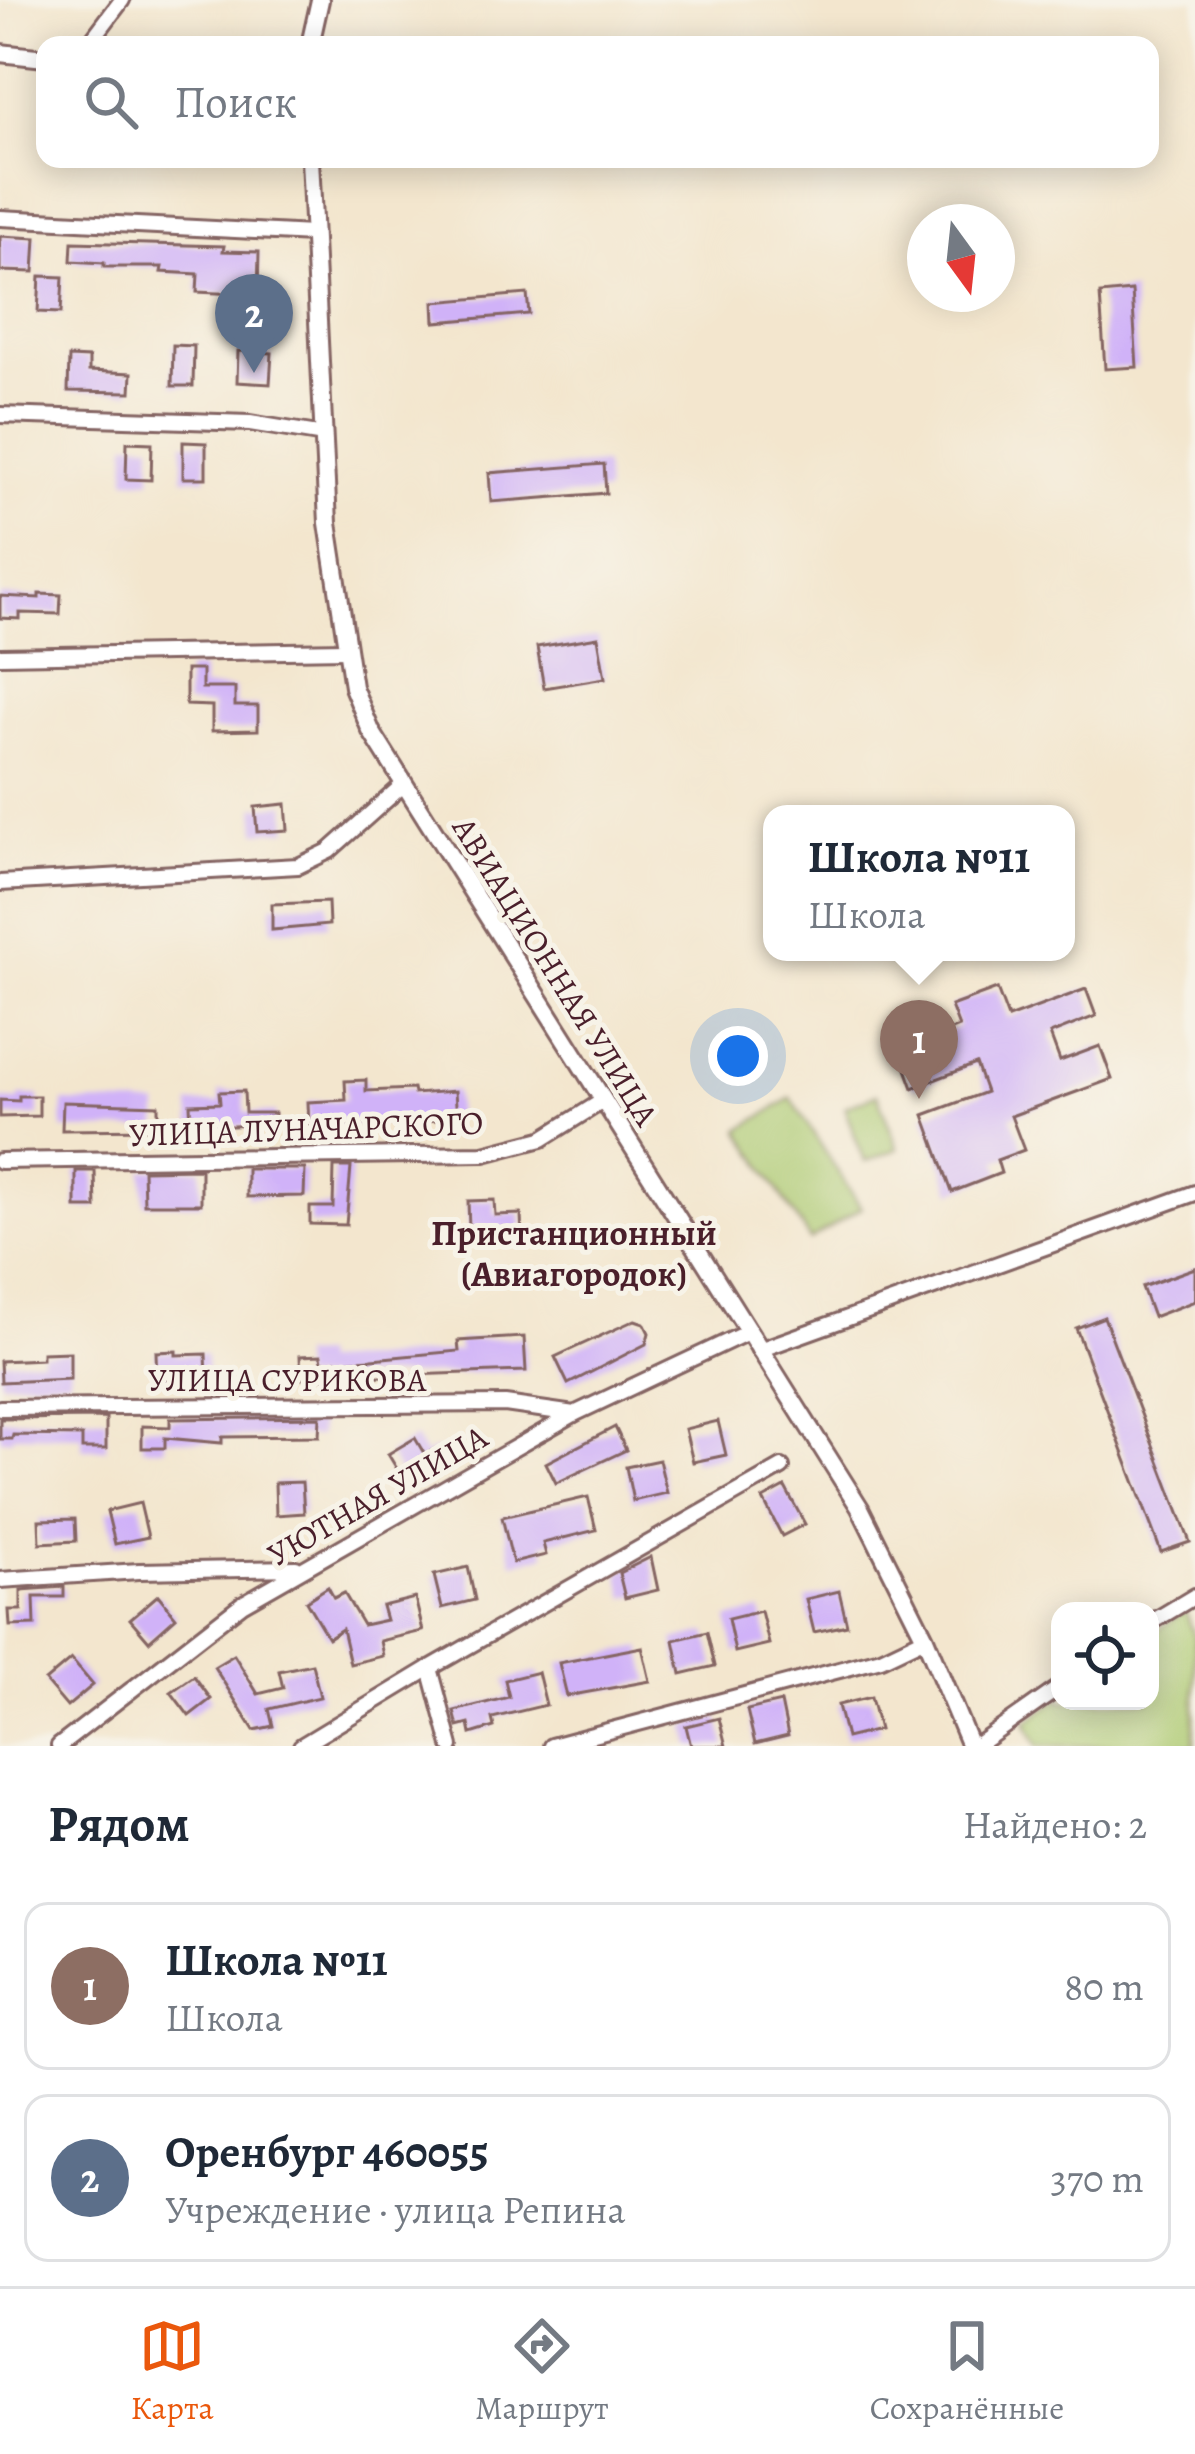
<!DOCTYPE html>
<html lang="ru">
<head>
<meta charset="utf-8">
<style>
	:root { --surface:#fff; --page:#f6f6f7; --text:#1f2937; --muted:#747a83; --line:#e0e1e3; --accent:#ea580c }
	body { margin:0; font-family:Alegreya,serif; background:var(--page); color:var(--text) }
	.controls { position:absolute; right:36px; bottom:36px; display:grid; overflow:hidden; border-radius:24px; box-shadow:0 6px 30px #0003 }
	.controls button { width:108px; height:108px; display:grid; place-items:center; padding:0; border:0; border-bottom:3px solid var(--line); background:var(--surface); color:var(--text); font:60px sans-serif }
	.compass { position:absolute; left:907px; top:204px; width:108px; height:108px; border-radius:50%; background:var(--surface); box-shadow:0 6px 30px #0003; rotate:165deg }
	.you { position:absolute; left:738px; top:1056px; width:42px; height:42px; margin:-30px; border:9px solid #fff; border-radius:50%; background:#1a73e8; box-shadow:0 0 0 18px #1a73e833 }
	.badge { display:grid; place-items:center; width:78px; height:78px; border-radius:50%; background:var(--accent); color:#fff; font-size:39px; font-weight:700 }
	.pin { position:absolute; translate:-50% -99px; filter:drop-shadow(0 3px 6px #0008) }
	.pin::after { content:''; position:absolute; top:63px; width:42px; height:36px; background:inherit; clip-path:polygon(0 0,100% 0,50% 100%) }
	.popup { position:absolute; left:763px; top:805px; width:312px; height:156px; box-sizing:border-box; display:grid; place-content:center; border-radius:24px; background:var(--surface); filter:drop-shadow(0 3px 9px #0005); font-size:39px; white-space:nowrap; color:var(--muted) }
	.popup b { font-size:45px; color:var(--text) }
	.popup::after { content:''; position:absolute; left:50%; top:100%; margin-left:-24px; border:24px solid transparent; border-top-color:var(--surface) }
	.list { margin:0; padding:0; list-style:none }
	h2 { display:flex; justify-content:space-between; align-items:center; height:156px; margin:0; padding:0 48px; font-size:51px }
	h2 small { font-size:39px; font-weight:400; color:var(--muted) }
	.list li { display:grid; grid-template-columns:78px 1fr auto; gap:36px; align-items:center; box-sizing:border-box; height:168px; margin:0 24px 24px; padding:0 24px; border:3px solid var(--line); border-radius:24px }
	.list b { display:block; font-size:45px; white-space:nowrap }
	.list p { margin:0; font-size:39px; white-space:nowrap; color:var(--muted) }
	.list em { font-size:39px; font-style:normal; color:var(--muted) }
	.icon { flex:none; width:66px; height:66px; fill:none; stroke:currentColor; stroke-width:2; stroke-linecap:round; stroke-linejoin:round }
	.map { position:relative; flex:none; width:1195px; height:1746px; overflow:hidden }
	.search { position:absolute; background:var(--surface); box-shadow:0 6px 30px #0003; left:36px; right:36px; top:36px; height:132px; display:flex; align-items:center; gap:30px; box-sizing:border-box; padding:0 42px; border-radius:24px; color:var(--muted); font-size:45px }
	.sheet { height:540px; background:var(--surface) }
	nav { display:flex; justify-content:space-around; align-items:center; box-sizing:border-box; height:168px; border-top:3px solid var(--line); background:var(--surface); font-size:33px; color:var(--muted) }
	nav a { display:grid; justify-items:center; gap:6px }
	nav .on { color:var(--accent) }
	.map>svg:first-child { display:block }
</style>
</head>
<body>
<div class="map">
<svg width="1195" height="1746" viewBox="0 0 1195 1746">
	<rect width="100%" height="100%" fill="#f7f3e8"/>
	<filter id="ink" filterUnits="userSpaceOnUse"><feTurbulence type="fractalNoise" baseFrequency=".00833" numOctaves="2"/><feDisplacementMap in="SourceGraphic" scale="24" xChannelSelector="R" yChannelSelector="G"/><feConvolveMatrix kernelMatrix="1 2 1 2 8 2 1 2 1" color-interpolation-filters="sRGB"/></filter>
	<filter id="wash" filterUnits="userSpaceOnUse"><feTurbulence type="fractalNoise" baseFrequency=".004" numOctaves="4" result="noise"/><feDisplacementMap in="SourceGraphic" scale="48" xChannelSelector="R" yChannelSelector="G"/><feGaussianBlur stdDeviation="2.7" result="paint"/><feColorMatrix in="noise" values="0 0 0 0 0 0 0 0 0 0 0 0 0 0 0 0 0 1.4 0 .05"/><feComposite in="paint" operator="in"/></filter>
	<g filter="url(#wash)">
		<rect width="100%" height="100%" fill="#f3e6ce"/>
		<g fill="#acc96f" stroke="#7b744d" stroke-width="3">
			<path d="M877 1094 898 1149 865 1162 844 1107Z"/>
			<path d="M791 1098 861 1208 810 1240 740 1130Z"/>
			<path d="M1185 1611 1195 1637V1746H1038L1026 1722 1060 1698V1701H1150V1635Z"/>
		</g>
		<g id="blocks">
			<g fill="#d0b2f8">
				<path d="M0 236 36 238 34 272 0 271Z"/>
				<path d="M72 242 224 246 223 251 259 252 258 295 197 292 198 274 161 272 162 267H104V263L71 261Z"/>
				<path d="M40 276 63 277 61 313 38 312Z"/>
				<path d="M1132 291 1137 367 1105 369 1100 294Z"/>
				<path d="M527 294 529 314 435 322 434 302Z"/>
				<path d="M173 345 194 346 193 386H172Z"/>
				<path d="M238 351 272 353 270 384 237 382Z"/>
				<path d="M69 357 89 358V371L132 373 131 392 68 391Z"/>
				<path d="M127 442 152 443 151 480 126 479Z"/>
				<path d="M183 442 206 443V478H183Z"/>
				<path d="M604 464 606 493 491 502 489 473Z"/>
				<path d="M39 594 61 595 60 614 20 613V619L0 618V596L39 598Z"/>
				<path d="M598 637 605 678 544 688 537 647Z"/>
				<path d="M186 670H202V688H235V706H258V730L212 731V706L186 705Z"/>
				<path d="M286 804 288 830 257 832 255 807Z"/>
				<path d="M328 902 329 925 272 930V904Z"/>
				<path d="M997 989 1008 1018 1086 989 1096 1016 1050 1034 1060 1061 1100 1046 1112 1079 1011 1116 1024 1150 997 1160 1001 1173 952 1192 924 1115 986 1092 976 1064 913 1088 899 1050 959 1027 951 1006Z"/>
				<path d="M366 1080V1091L413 1089 414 1094 455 1091 457 1119 309 1127 308 1102 346 1100 345 1081Z"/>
				<path d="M244 1091 245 1113H275V1128L253 1125 191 1128 190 1104 220 1103 219 1092Z"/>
				<path d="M19 1096H39V1116L0 1117V1100L19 1101Z"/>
				<path d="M63 1102 158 1105V1129L62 1130Z"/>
				<path d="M334 1167H351L346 1225 310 1224V1207H333Z"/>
				<path d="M201 1169V1204H144L143 1170Z"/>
				<path d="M247 1169H305L304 1196 247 1197Z"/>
				<path d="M76 1171H95L96 1208H76Z"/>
				<path d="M494 1200 495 1215 521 1214 522 1238 506 1239V1227L469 1228 468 1201Z"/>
				<path d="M1195 1268V1301L1153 1317 1142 1287Z"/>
				<path d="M1104 1317 1190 1542 1161 1552 1076 1328Z"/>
				<path d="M635 1320 644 1323 649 1333 646 1344 568 1384 555 1357Z"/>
				<path d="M524 1337 526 1371 301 1379 300 1356 321 1355 322 1362 372 1359 459 1351 458 1341Z"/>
				<path d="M176 1351V1355L206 1354 207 1379H157L156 1352Z"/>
				<path d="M70 1352V1379L1 1382 0 1361 42 1359V1353Z"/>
				<path d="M320 1417 319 1436 222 1437V1443L165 1438V1448H142V1426L170 1427V1419Z"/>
				<path d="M106 1418V1449H82V1436L13 1435 12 1439H0V1419Z"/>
				<path d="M718 1421 726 1455 693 1462 685 1429Z"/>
				<path d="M615 1427 626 1450 556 1483 546 1463Z"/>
				<path d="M415 1438 425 1455 435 1449 445 1465 408 1487 388 1454Z"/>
				<path d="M659 1460 667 1493 633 1501 626 1467Z"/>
				<path d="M302 1482 304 1513 276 1515 275 1483Z"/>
				<path d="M785 1487 805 1524 782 1536 763 1499Z"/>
				<path d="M588 1497 596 1530 543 1543 546 1555 513 1563 502 1517Z"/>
				<path d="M140 1503 148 1537 115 1544 107 1511Z"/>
				<path d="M75 1519 76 1541 40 1543 39 1520Z"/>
				<path d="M651 1557 658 1590 625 1598 619 1573Z"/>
				<path d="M468 1567 475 1600 442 1608 434 1575Z"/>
				<path d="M64 1587V1597H34L35 1625 10 1626 9 1610H21V1590Z"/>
				<path d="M328 1587 334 1598 344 1593 363 1625 386 1620 382 1606 415 1598 423 1631 380 1641 383 1656 350 1664 342 1629 328 1638 306 1601Z"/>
				<path d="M839 1591 847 1625 814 1632 806 1599Z"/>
				<path d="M158 1595 176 1617 149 1641 130 1619Z"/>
				<path d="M761 1611 769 1644 735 1652 728 1619Z"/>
				<path d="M707 1632 715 1666 681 1674 674 1640Z"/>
				<path d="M642 1647 650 1681 567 1696 559 1663Z"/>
				<path d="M234 1655 258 1694 283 1688 279 1671 312 1664 320 1697 269 1709 273 1726 254 1730 214 1667Z"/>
				<path d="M71 1659 93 1685 67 1707 45 1681Z"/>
				<path d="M538 1672 546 1705 492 1718 494 1727 471 1734 469 1724 458 1727 454 1711 509 1697 505 1680Z"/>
				<path d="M194 1676 211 1699 189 1716 171 1692Z"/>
				<path d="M871 1697 879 1730 846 1738 838 1705Z"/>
				<path d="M781 1702 788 1736 755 1744 747 1710Z"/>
				<path d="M719 1718 726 1746H691L686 1726Z"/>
			</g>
		</g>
	</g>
	<g filter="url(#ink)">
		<use href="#blocks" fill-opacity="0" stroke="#856564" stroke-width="3"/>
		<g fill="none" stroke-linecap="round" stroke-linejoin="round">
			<defs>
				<g id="minor">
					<path d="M88 45 122 0"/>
					<path d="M0 218 312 234"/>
					<path d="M0 415 250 423 324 435"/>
					<path d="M0 656 346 650"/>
					<path d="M0 883 298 866 329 851 404 784"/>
					<path d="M0 1161 484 1154 542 1139 601 1102"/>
					<path d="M759 1350 1195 1193"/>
					<path d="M0 1408 505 1404 574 1414"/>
					<path d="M0 1580 139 1571 296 1568"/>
					<path d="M1150 1623 1195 1596"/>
					<path d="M430 1668 451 1746"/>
					<path d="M59 1746 242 1604 574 1414 748 1332"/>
					<path d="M301 1746 430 1668 782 1467"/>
					<path d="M551 1746 881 1659 925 1638"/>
					<path d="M976 1746 1060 1687"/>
				</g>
				<g id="tertiary">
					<path d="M310 45 320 0"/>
					<path d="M0 53 45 58"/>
					<path d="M310 159 328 523 353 687 371 731 860 1508 925 1638 970 1746"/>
				</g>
			</defs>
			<use href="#minor" stroke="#856564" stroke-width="20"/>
			<use href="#tertiary" stroke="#856564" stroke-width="22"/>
			<use href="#minor" stroke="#fff" stroke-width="14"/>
			<use href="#tertiary" stroke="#fff" stroke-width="16"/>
		</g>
	</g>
	<g text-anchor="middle" stroke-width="10" stroke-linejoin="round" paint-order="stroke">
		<g font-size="33" fill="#4a1f2b" stroke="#f7f3e8">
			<text transform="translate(556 971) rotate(58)" y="12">АВИАЦИОННАЯ УЛИЦА</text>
			<text transform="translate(306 1128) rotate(-2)" y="12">УЛИЦА ЛУНАЧАРСКОГО</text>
			<text x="287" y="1391">УЛИЦА СУРИКОВА</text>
			<text transform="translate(377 1495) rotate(-30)" y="12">УЮТНАЯ УЛИЦА</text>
		</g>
		<g font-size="36" font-weight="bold" fill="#4a1f2b" stroke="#f7f3e8">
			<text x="574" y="1245">Пристанционный<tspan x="574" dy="41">(Авиагородок)</tspan></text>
		</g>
	</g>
</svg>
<div class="controls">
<button><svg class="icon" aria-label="locate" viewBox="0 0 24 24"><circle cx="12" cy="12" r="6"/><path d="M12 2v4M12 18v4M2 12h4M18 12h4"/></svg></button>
</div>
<svg class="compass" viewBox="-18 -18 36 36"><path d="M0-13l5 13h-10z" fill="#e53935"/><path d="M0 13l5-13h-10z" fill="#747a83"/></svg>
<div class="you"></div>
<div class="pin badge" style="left:919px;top:1099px;background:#8d6e63">1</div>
<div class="popup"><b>Школа №11</b>Школа</div>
<div class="pin badge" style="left:254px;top:373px;background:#5c6f8a">2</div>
<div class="search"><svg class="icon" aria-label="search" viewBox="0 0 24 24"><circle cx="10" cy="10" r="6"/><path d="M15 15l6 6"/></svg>Поиск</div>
</div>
<section class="sheet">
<h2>Рядом<small>Найдено: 2</small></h2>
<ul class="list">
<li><span class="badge" style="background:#8d6e63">1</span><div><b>Школа №11</b><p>Школа</p></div><em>80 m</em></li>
<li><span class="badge" style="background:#5c6f8a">2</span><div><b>Оренбург 460055</b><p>Учреждение · улица Репина</p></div><em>370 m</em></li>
</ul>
</section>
<nav>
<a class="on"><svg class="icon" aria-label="map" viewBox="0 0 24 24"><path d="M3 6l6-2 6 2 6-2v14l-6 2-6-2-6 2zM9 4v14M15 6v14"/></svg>Карта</a>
<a><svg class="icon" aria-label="directions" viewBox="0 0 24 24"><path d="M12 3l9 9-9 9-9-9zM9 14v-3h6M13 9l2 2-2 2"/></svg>Маршрут</a>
<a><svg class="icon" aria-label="saved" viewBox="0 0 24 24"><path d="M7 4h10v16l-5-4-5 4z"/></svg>Сохранённые</a>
</nav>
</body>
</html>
